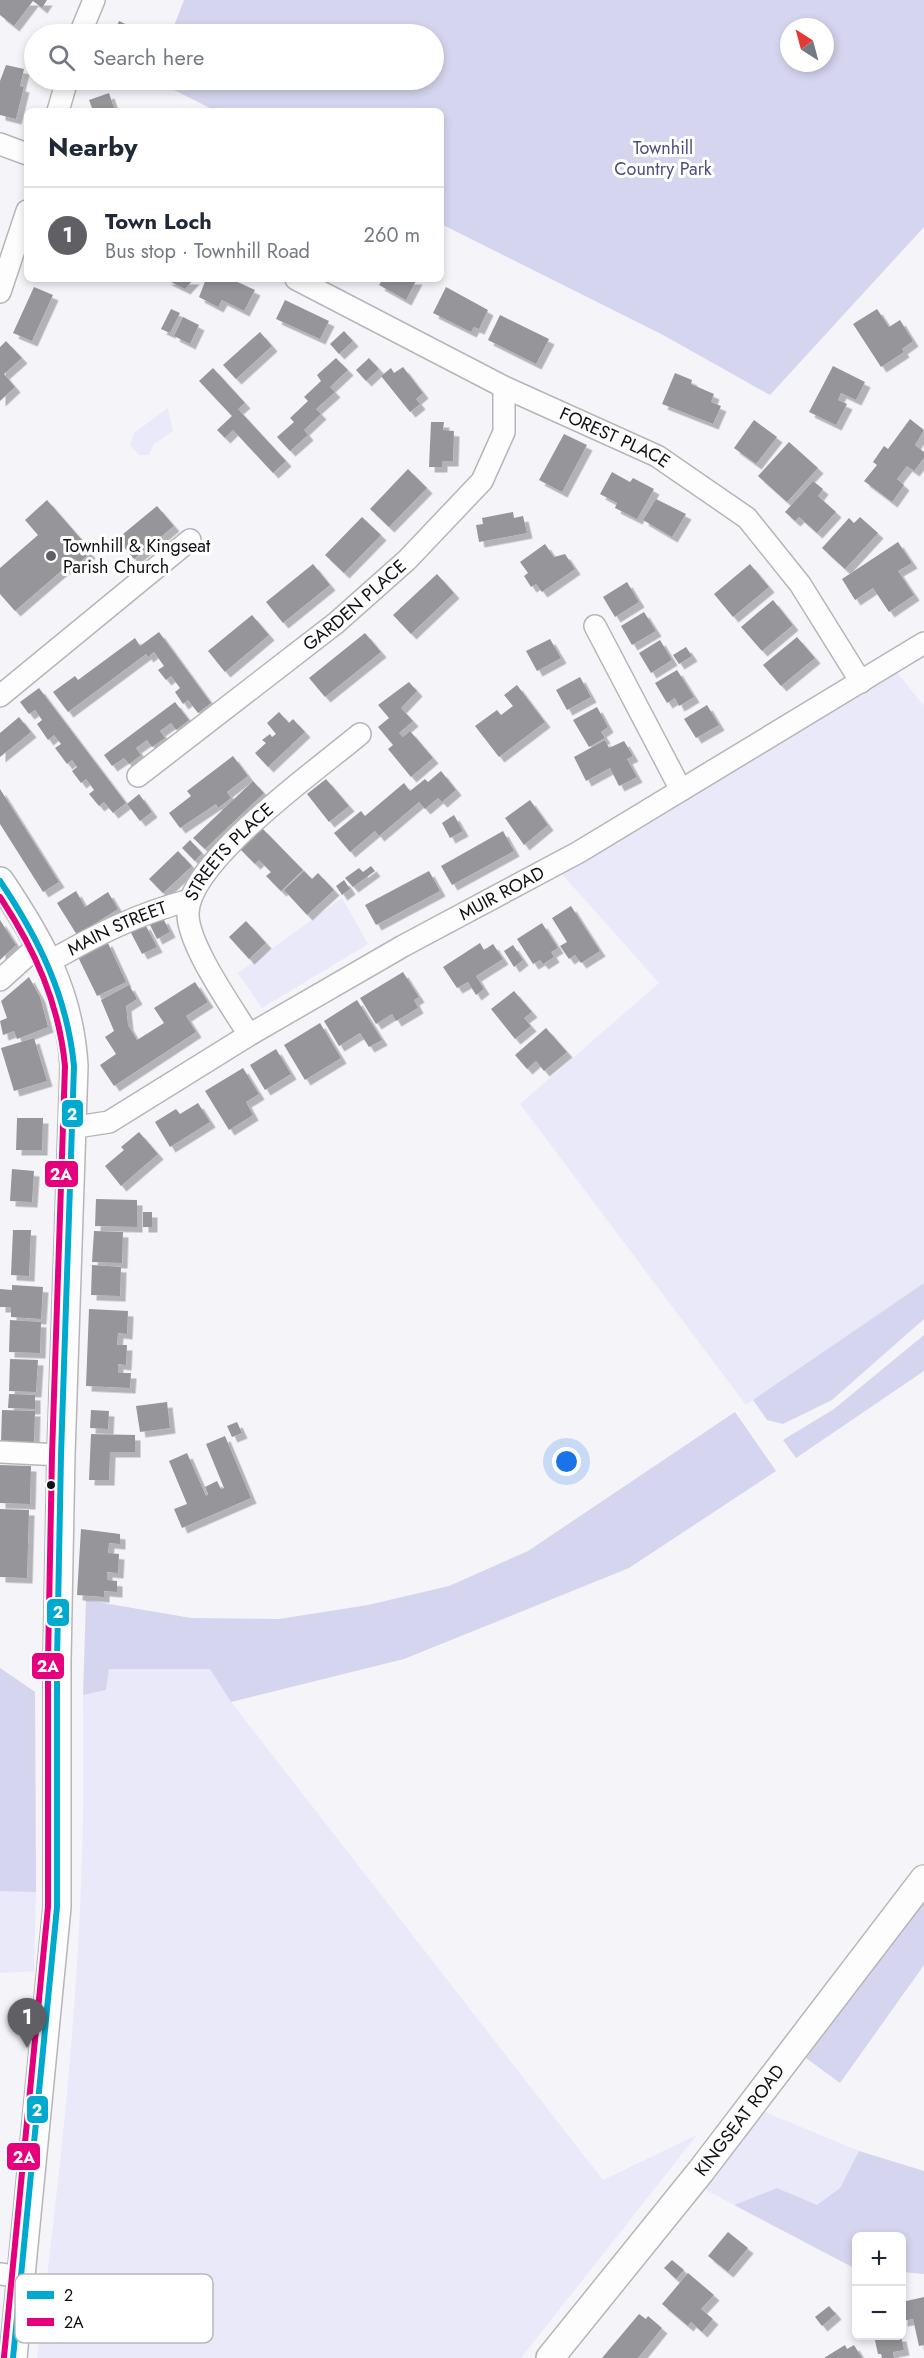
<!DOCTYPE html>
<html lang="en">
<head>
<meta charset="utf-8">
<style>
	:root { --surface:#fff; --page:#f2f2f3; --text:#1f2937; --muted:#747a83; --line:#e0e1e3; --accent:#606064 }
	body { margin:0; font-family:Jost,sans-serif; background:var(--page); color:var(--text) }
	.controls { position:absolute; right:18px; bottom:18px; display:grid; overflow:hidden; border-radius:9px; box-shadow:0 3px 9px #0003 }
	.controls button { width:54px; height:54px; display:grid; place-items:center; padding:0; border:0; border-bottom:2px solid var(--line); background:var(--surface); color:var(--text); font:30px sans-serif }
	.compass { position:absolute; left:780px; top:18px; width:54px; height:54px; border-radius:50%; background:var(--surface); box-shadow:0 3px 9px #0003; rotate:324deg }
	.you { position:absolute; left:567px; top:1462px; width:21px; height:21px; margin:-15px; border:4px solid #fff; border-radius:50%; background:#1a73e8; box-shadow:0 0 0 9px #1a73e833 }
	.badge { display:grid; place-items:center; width:39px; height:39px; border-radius:50%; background:var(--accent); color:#fff; font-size:20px; font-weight:700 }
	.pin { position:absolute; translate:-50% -50px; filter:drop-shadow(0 2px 3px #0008) }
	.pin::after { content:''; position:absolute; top:32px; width:21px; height:18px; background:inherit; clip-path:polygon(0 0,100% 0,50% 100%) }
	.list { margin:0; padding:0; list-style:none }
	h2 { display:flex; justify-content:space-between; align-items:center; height:78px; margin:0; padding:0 24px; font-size:26px }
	h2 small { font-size:20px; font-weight:400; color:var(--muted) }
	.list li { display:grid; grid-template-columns:39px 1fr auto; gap:18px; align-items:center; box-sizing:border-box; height:96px; padding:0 24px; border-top:2px solid var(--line) }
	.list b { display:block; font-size:22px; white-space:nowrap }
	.list p { margin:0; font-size:20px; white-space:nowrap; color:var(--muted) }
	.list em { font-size:20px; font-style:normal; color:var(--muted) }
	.icon { flex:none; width:33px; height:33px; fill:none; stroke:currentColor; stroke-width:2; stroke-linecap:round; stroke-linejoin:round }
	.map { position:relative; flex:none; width:924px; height:2358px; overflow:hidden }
	.search { position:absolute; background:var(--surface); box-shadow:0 3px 9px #0003; left:24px; top:24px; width:420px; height:66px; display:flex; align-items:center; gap:15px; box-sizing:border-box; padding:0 21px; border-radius:33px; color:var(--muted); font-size:22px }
	.panel { position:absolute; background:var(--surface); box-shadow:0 3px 9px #0003; left:24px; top:108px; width:420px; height:174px; border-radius:9px }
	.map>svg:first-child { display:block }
</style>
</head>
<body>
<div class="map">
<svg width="924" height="2358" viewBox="0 0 924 2358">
	<defs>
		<filter id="shadow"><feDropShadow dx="5.5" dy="5.5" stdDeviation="0" flood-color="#0004"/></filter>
	</defs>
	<rect width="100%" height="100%" fill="#f4f4f9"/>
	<g fill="#e9e9f9">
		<path d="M168 408 173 431 154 444 149 455H139L130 445 134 433Z"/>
		<path d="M890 664 924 706V1283L746 1405 520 1104 659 983 561 873Z"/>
		<path d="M342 898 368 944 262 1008 238 973Z"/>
		<path d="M0 1668 35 1692 36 1892 34 1971 0 1973Z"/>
		<path d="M108 1668 210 1669 231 1702 603 2180 697 2135 521 2358H37C58 2192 77 2026 82 1859 84 1805 83 1750 83 1695L106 1690Z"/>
		<path d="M762 2111 859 2151 840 2188 817 2205 777 2188 734 2205 700 2187Z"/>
	</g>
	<g fill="#d5d5f0" fill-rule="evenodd">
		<path d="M184 0H924V227L770 395 663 335 441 224V111H216L160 83 161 80H434V34H171ZM789 27H825V63H789Z"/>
		<path d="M924 1283V1319L832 1400 783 1424 767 1420 753 1400Z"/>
		<path d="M924 1335V1371L796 1458 783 1440 834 1409Z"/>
		<path d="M735 1412 776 1471 629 1568 404 1659 231 1702 210 1669H109L106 1690 83 1695 86 1600 191 1618 279 1619 368 1605 449 1586 528 1551Z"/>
		<path d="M0 1668 35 1692 36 1892 0 1891Z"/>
		<path d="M924 1892V1965L840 2083 802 2055Z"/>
		<path d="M859 2151 924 2171V2274L902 2272V2236H856V2269L734 2205 777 2188 817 2205 840 2188Z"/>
	</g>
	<g fill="#96969a" filter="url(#shadow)">
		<path d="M0 0H47L42 8 33 1 14 26 0 15Z"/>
		<path d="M119 21 138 30 136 34H113Z"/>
		<path d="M6 65 24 69 20 86 24 87 16 119 0 115V81Z"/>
		<path d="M109 93 115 111H93L89 100Z"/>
		<path d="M165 279H194L185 289Z"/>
		<path d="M206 279H231L255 290 244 311 222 300 218 307 199 297Z"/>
		<path d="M383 279H417L406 300 379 285Z"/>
		<path d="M34 287 53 295 32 341 13 333Z"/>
		<path d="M446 287 488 310 479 329 474 327 471 332 433 313Z"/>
		<path d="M285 300 329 321 320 339 276 319Z"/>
		<path d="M171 309 180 313 170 333 161 329Z"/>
		<path d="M877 309 889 327 900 320 913 341 902 349 904 352 881 367 853 324Z"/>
		<path d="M500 315 549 339 536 364 488 340Z"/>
		<path d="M183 317 199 325 190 344 174 336Z"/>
		<path d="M344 331 353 341 339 354 330 344Z"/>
		<path d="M260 332 272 346 236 379 223 365Z"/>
		<path d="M6 341 22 358 4 374 15 387 0 401V347Z"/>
		<path d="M336 358 348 370 330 387 335 392 316 409 321 414 304 430 308 435 290 451 277 437 294 422 290 418 308 401 304 397 321 381 317 375Z"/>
		<path d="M369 358 379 369 366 381 356 370Z"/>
		<path d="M833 366 865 382 856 400 841 393 838 400 847 404 836 425 809 412Z"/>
		<path d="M403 367 423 393 416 399 420 404 410 412 381 376 391 368 394 373Z"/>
		<path d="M213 368 245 403 238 409 286 461 273 473 233 430 225 438 217 430 232 416 199 381Z"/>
		<path d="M675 373 692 380 691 384 714 394 711 402 721 406 713 424 662 404Z"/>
		<path d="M910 419 924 430 915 445 924 452V458L914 471 907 466 897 479 904 485 892 502 864 481 877 465 873 462 884 446 888 449Z"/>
		<path d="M754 420 777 437 756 464 734 448Z"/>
		<path d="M431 422H444L443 430 454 431 453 461H442V467H429Z"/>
		<path d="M564 434 587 445 562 492 539 480Z"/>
		<path d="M789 442 818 468 787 502 758 476Z"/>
		<path d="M408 469 427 488 389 527 370 509Z"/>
		<path d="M612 472 630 482 633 478 654 489 637 519 615 508 617 503 600 494Z"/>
		<path d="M813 481 823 489 818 496 836 512 817 533 799 517 795 521 785 512Z"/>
		<path d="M656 499 686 514 672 537 643 520Z"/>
		<path d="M47 500 88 547 86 549 90 553 79 563 75 559 15 611 0 594V568L38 535 25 520Z"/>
		<path d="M157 506 174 526 134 559 117 539Z"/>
		<path d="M513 512 514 518 523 516 527 533 479 542 476 525 483 524 482 518Z"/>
		<path d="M362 517 381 535 344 573 325 555Z"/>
		<path d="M860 517 878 533 845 569 822 548 849 518 854 523Z"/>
		<path d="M898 542 912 563 898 571 914 595 889 612 873 588 855 600 842 579Z"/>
		<path d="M545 544 554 557 565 554 575 569 542 592 536 584 531 587 524 576 528 573 520 562Z"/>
		<path d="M313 564 330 585 283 623 266 602Z"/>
		<path d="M750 564 769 587 733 617 714 594Z"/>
		<path d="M437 574 454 593 411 634 393 615Z"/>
		<path d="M627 582 639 602 615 617 603 597Z"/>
		<path d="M773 600 793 625 762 651 741 627Z"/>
		<path d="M644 612 656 631 632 645 621 626Z"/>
		<path d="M252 615 269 635 225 672 208 651Z"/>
		<path d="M159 632 211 703 198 713 188 700 183 704 175 692 180 688 171 676 166 680 158 670 164 666 154 652 148 657 146 654 68 712 53 692 75 676 78 680 135 638 140 646Z"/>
		<path d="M365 633 381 652 325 697 309 678Z"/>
		<path d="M797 637 815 658 781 686 763 665Z"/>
		<path d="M550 639 561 658 537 671 526 651Z"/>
		<path d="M660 640 672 660 651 673 639 653Z"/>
		<path d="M686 647 692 656 679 664 673 655Z"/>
		<path d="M677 670 694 697 679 706 675 698 667 703 655 683Z"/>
		<path d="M580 677 591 697 567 710 556 690Z"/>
		<path d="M409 682 417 691 401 708 413 721 399 733 403 737 410 731 433 758 411 777 388 749 393 745 378 727 389 718 378 705Z"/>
		<path d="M517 685 545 722 499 757 475 726 497 710 501 715 513 706 504 695Z"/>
		<path d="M39 688 126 803 113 813 104 802 99 806 89 794 94 790 86 779 81 783 72 771 77 767 72 760 67 764 55 748 61 744 54 735 48 740 37 724 42 720 35 710 29 714 20 702Z"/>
		<path d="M175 702 189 720 176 730 171 723 160 731 165 738 152 747 147 740 136 748 141 755 129 764 124 758 112 766 104 755Z"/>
		<path d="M707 705 719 725 696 738 684 719Z"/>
		<path d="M597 707 608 727 601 732 605 738 589 747 573 720Z"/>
		<path d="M279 712 289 723 293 719 305 732 268 767 255 753 266 743 262 740 270 734 272 737 276 734 267 723Z"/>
		<path d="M19 717 31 732 0 757V733Z"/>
		<path d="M605 740 609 748 624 741 633 756 627 759 637 777 619 786 610 768 586 781 574 757Z"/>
		<path d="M233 756 248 776 227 792 231 798 218 808 216 804 180 828 169 813 191 796 187 791Z"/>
		<path d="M441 771 456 790 442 802 438 798 425 809 419 802 379 836 375 831 350 852 334 833 361 811 365 816 404 783 410 791 425 779 428 782Z"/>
		<path d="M326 779 349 806 329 822 307 794Z"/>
		<path d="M253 781 264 793 205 849 193 838Z"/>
		<path d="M0 789 59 882 43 892 0 824Z"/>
		<path d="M139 794 152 812 140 821 127 804Z"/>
		<path d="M530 800 548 825 524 845 505 818Z"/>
		<path d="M454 815 463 831 450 838 442 823Z"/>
		<path d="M262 828 303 870 281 891 266 876 271 872 259 860 255 864 240 849Z"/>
		<path d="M503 831 514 851 452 885 441 866Z"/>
		<path d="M190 840 202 853 195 861 182 848Z"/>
		<path d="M178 851 192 866 163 893 149 879Z"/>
		<path d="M371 866 375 871 353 887 345 878 359 868 363 872Z"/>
		<path d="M304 871 312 879 318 873 334 890 307 915 284 890Z"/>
		<path d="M429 871 440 891 376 925 365 905Z"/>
		<path d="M344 880 350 889 342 895 336 886Z"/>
		<path d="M76 891 85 907 108 892 118 909 77 935 57 903Z"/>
		<path d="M571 906 600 951 581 963 575 955 569 959 560 946 567 942 552 918Z"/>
		<path d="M163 918 170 932 157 939 150 925Z"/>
		<path d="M0 920 16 945 0 960Z"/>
		<path d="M246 921 266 943 249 959 229 937Z"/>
		<path d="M542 923 558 948 551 952 554 957 543 964 540 960 533 964 517 939Z"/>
		<path d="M145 924 157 947 142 954 130 931Z"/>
		<path d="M107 941 126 982 97 996 77 955Z"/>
		<path d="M480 943 484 950 493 944 503 959 476 976 484 989 476 995 468 982 457 988 443 967Z"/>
		<path d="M513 945 523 960 514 967 504 951Z"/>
		<path d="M403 972 419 997 414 1000 418 1008 396 1021 392 1014 376 1024 360 998Z"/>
		<path d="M29 977 40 997 48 1027 17 1039 14 1031 3 1035 0 1021 7 1018 1 1001Z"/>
		<path d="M195 982 208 1002 186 1016 196 1032 114 1086 100 1065 116 1054 105 1037 114 1031 101 1000 129 985 137 999 126 1006 128 1025 137 1040 164 1023 154 1008Z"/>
		<path d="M514 991 532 1012 524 1018 531 1026 515 1039 491 1009Z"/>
		<path d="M357 1000 382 1040 369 1047 360 1033 339 1046 324 1021Z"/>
		<path d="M320 1023 341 1058 305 1080 284 1045Z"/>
		<path d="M546 1028 567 1052 544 1071 536 1061 527 1069 515 1055Z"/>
		<path d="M34 1038 47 1081 14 1091 1 1048Z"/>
		<path d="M276 1049 291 1074 265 1090 250 1065Z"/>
		<path d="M243 1068 259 1094 246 1102 253 1115 229 1130 205 1091Z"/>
		<path d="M198 1103 210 1122 170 1147 155 1122 176 1109 180 1114Z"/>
		<path d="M17 1118H43L42 1150H16Z"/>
		<path d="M139 1132 158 1154 121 1186 105 1166 124 1150 121 1147Z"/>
		<path d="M12 1169 34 1171 32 1202 10 1201Z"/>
		<path d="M96 1199 137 1200V1227L95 1226Z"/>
		<rect x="143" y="1212" width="9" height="15"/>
		<path d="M13 1230H31L29 1276 11 1275Z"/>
		<path d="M94 1231 123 1232 122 1263 92 1262Z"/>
		<path d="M92 1265 121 1267 120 1296 91 1295Z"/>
		<path d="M12 1285 43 1287 41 1319 11 1317V1307H0V1289L12 1290Z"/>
		<path d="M89 1309 128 1311 127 1334 118 1333 117 1345H127L126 1365 118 1364V1373H131L130 1388 86 1386Z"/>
		<path d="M10 1320 41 1322 40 1353 9 1352Z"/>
		<path d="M10 1359 38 1360 36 1392 9 1391Z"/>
		<path d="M9 1394 35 1395V1409L8 1408Z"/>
		<path d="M167 1402 170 1428 140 1432 136 1406Z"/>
		<path d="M2 1410 35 1411 34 1444 1 1442Z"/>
		<path d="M91 1410 109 1411 108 1429 90 1428Z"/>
		<path d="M237 1422 242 1433 232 1437 227 1426Z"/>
		<path d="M91 1434 135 1435V1452H110L109 1480H89Z"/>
		<path d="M225 1436 251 1498 182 1528 174 1509 187 1504 169 1461 187 1453 206 1496 208 1494 205 1487 217 1481 221 1489 224 1488 206 1444Z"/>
		<path d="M0 1465 31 1466 30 1504 0 1503Z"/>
		<path d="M0 1509 29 1510 27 1578 0 1577Z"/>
		<path d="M81 1529 120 1534V1544L109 1543 108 1553 119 1554 118 1573 107 1572V1580L117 1581V1592L104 1591V1597L77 1595Z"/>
		<path d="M728 2232 748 2248 728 2272 708 2256Z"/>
		<path d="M672 2260 684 2270 676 2279 664 2268Z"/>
		<path d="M688 2273 714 2295 701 2309 713 2319 702 2332 691 2322 688 2326 662 2304Z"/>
		<path d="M924 2297V2345L919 2346 913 2319 902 2321V2302Z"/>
		<path d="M829 2306 836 2314 822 2326 815 2317Z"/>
		<path d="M639 2314 646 2319 648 2316 662 2328 638 2358H602Z"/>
		<path d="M874 2336H901L904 2350 893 2352 894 2358H882L881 2354H878Z"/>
		<path d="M845 2345 847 2349 854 2345 862 2358H824Z"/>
	</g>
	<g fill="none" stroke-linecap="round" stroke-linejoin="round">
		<defs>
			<g id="minor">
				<path d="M80 34 94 0"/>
				<path d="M58 111 67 80"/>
				<path d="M0 144 27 154"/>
				<path id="s1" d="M296 279 504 387 657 456 747 518 800 584 861 682"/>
				<path d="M0 292 27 211"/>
				<path d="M595 626 681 790"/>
				<path d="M0 696 190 540"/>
				<path id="s2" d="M138 776 336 623 407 560 482 481 504 432V387"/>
				<path id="s3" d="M49 962C96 935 136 914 190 900"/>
				<path d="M0 980 39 945"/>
				<path id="s4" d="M249 1035C232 1007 187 944 188 913 189 860 320 768 360 734"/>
				<path id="s5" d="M70 1128 109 1122 249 1035 403 946 579 852 924 643"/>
				<path d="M0 1452 61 1455"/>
				<path d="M0 2274 21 2277"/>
			</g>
			<g id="tertiary">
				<path d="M0 881C40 940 70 993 74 1066L61 1455 57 1661V1907L13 2358"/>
				<path id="s6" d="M550 2358 701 2171 924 1879"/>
			</g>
		</defs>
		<use href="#minor" stroke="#b6b6ba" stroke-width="24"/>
		<use href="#tertiary" stroke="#b6b6ba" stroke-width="30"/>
		<use href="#minor" stroke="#fdfdfe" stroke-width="21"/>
		<use href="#tertiary" stroke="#fdfdfe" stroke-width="27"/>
		<defs>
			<path id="bus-1" d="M0 881C39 939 67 996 74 1066L61 1455 57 1661V1907L13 2358"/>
			<path id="bus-2" d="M0 897C35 950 59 1003 65 1066L52 1455 48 1661V1907L4 2357"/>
		</defs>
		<use href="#bus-1" stroke="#fff" stroke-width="10"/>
		<use href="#bus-2" stroke="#fff" stroke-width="10"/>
		<use href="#bus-1" stroke="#00a9ce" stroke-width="6"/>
		<use href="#bus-2" stroke="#e5007d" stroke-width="6"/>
	</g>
	<circle fill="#606064" stroke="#fff" stroke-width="2" cx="51" cy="556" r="6"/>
	<circle fill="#111114" stroke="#fff" stroke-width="2" cx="51" cy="1485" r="5"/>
	<g text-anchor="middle" stroke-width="6" stroke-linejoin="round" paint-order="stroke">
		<g font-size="18" fill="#4f4b85" stroke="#fff">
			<text x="663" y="154">Townhill<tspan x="663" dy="21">Country Park</tspan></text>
		</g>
		<g font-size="18" fill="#111114" stroke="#fff">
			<text dy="6" stroke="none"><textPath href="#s1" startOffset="356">FOREST PLACE</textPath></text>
			<text dy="6" stroke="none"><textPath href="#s2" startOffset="276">GARDEN PLACE</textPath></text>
			<text dy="6" stroke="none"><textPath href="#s4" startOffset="213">STREETS PLACE</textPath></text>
			<text dy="6" stroke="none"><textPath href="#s5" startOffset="494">MUIR ROAD</textPath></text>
			<text dy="6" stroke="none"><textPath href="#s3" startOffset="76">MAIN STREET</textPath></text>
			<text dy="6" stroke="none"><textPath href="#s6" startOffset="304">KINGSEAT ROAD</textPath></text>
		</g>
		<g font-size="18" fill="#111114" stroke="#fff" text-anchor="start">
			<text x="63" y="552">Townhill &amp; Kingseat<tspan x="63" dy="21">Parish Church</tspan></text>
		</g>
	</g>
	<rect x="15" y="2274" width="198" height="69" rx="9" fill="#fff" stroke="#b8b8b8" stroke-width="1.5"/>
	<rect x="27" y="2291" width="27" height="8" fill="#00a9ce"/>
	<rect x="27" y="2318" width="27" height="8" fill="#e5007d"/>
	<g font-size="16" fill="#111114">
		<text x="64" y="2301">2</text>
		<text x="64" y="2328">2A</text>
	</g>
	<g stroke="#fff" stroke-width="2">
		<rect x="61" y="1099" width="23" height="29" rx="6" fill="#00a9ce"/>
		<rect x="44" y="1160" width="35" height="28" rx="6" fill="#e5007d"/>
		<rect x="46" y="1598" width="24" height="29" rx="6" fill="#00a9ce"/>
		<rect x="31" y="1652" width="34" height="28" rx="6" fill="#e5007d"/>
		<rect x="26" y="2095" width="23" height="29" rx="6" fill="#00a9ce"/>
		<rect x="6" y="2142" width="35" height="29" rx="6" fill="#e5007d"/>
	</g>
	<g font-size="16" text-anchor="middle" font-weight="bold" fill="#fff">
		<text x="72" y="1120">2</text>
		<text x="61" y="1180">2A</text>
		<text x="58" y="1618">2</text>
		<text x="48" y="1672">2A</text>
		<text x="37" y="2116">2</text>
		<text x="24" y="2163">2A</text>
	</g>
</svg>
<div class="controls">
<button>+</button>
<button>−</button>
</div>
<svg class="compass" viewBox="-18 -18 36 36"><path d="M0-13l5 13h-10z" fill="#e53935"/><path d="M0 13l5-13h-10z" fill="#747a83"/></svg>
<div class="you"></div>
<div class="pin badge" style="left:27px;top:2048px">1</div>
<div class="search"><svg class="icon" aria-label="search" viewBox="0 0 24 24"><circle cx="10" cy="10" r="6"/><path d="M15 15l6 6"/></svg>Search here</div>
<section class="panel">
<h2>Nearby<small></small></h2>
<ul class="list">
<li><span class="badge">1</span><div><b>Town Loch</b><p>Bus stop · Townhill Road</p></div><em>260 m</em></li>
</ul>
</section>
</div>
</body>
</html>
